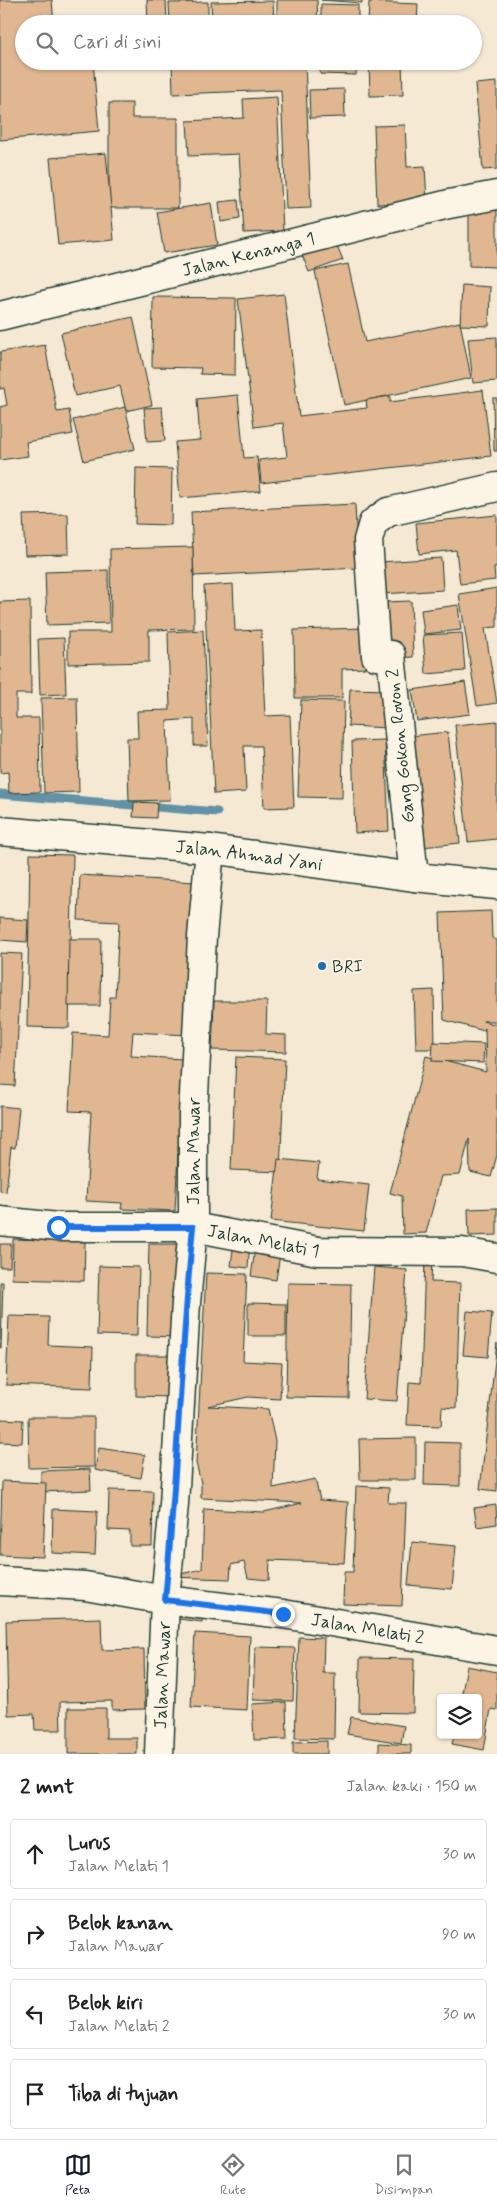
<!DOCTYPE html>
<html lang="id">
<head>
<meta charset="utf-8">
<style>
	:root { --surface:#fff; --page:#f2f2f2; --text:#222; --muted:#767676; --line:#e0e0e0; --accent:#111827 }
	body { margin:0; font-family:Mynerve,sans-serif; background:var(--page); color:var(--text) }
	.controls { position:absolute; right:15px; bottom:15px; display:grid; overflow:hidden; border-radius:5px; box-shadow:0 1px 4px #0004 }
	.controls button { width:45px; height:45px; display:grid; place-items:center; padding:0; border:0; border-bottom:1px solid var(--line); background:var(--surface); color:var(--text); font:25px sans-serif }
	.stop { position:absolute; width:15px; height:15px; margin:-11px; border:4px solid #1a73e8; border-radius:50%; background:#fff }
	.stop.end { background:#1a73e8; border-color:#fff; box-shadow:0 1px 5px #0008 }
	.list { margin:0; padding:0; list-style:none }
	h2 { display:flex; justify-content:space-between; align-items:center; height:65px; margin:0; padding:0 20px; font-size:21px }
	h2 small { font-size:16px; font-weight:400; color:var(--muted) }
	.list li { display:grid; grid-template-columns:32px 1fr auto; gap:15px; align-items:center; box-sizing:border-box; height:70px; margin:0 10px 10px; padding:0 10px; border:1px solid var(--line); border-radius:5px }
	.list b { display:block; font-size:19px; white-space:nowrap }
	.list p { margin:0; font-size:16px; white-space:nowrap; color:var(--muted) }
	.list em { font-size:16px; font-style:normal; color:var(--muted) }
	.icon { flex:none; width:28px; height:28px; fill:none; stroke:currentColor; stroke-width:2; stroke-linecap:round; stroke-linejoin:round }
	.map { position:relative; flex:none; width:497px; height:1754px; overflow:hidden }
	.search { position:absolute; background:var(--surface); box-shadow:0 1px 4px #0004; left:15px; right:15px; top:15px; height:55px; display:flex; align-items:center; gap:12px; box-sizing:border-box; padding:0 18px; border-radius:28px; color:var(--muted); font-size:19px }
	.sheet { height:385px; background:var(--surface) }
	nav { display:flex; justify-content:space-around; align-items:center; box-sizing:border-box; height:70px; border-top:1px solid var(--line); background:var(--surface); font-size:14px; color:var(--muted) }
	nav a { display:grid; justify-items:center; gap:2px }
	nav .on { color:var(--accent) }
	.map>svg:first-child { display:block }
</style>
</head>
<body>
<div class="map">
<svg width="497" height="1754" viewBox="0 0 497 1754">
	<rect width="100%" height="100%" fill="#f6e9d4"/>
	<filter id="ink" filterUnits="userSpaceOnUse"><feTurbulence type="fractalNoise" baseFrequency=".02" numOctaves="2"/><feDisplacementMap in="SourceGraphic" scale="10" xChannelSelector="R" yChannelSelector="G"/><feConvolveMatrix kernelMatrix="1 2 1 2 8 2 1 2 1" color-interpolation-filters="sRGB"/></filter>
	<g filter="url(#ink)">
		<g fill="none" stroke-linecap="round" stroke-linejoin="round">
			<path stroke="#6391a5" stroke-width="9" d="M0 794 217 812"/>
		</g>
		<g fill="#e0b791" stroke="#1f3d34">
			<path d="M0 0H52L54 24H24V61H93L99 131 0 140Z"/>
			<path d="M147 0H166L167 24H148Z"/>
			<path d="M277 0H317L318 24H277Z"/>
			<path d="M321 0H362V3Z"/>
			<path d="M273 1 274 24H212L211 2Z"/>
			<path d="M208 2V24H170L169 3Z"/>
			<path d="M369 2 418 4 417 24H368Z"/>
			<path d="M321 4 358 5V24H321Z"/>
			<path d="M172 61H305L311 208 286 209 281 90 173 94Z"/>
			<path d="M320 61H357L356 75 320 74Z"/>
			<path d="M369 61H402L403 95 370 96Z"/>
			<path d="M497 82V169L483 170 475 84Z"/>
			<path d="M344 89 345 117 310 118 309 90Z"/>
			<path d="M277 97 283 231 244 233 239 154 189 156 187 121 244 118 243 99Z"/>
			<path d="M109 103H132V118H178V208H109Z"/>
			<path d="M405 125 407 167 425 166 427 202 377 204 374 126Z"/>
			<path d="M106 153 114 240 58 245 50 158Z"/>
			<path d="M238 200 240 219 221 222 219 202Z"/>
			<path d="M211 203 217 245 164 253 157 212Z"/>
			<path d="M469 210H497V267L469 266Z"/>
			<path d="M336 243 343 260 309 272 302 255Z"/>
			<path d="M348 264 365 342 460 322 471 378 344 405 315 271Z"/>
			<path d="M462 285 490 287 489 326 460 325Z"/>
			<path d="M284 294 299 416 367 408 366 400 390 396V402L483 390 491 456 261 483 259 460 287 457 283 423 254 427 238 299Z"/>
			<path d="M153 297 236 298 235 375 200 374 201 368 152 367Z"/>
			<path d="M133 317 152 405 126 411 120 386 75 396 61 333Z"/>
			<path d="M497 337V381L473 383 468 339Z"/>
			<path d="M45 345 57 412 69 410 73 434 26 442 28 456 0 460V407L7 405 4 388 0 389V352Z"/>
			<path d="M238 395 244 458 257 457 261 491 180 498 175 442 200 440 197 399Z"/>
			<path d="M493 398H497V451H494Z"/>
			<path d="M125 407 135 449 84 461 73 420Z"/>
			<path d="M162 407 165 441 147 442 144 408Z"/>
			<path d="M136 468 172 469 171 525 135 524Z"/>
			<path d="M355 504 358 568 194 576 191 512Z"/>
			<path d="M68 514 69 554 25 555 23 515Z"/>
			<path d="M497 515V567L494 568 495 580 460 584 456 550 419 554 416 523Z"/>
			<path d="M193 547 194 629 149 630V662L68 664V632H111L110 549Z"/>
			<path d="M441 558 443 590 383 594 381 562Z"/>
			<path d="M108 570 109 623 47 625 45 572Z"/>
			<path d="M233 584 235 631 261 630 265 716 290 715 294 807 264 808 261 746H244L246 792 214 794 204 586Z"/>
			<path d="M497 588V627L485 628 497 703 477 706 459 594Z"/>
			<path d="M30 601 31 694H16V718H39L40 792 9 793 8 772 0 773V602Z"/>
			<path d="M411 601 413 657 394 658 385 647 384 602Z"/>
			<path d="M458 605 461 630 424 634 421 610Z"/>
			<path d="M364 628 365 668 342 669V698H295L294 630Z"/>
			<path d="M203 630 208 746H194V719L167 721 170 800 129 801 127 738H138L137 711 170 710 168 632Z"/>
			<path d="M462 633 465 671 426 674 423 635Z"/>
			<path d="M64 638 66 694 40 695 38 639Z"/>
			<path d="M465 682 470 714 417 721 412 690Z"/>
			<path d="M350 689 390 690 388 728 348 726Z"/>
			<path d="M77 697 79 792 44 793 41 698Z"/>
			<path d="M301 700 344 701 342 798 298 797Z"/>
			<path d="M497 721V839L468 842 455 725Z"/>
			<path d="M448 732 460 843 422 847 410 736Z"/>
			<path d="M385 740 389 831 355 833 352 741Z"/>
			<path d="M134 802 157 803 156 818 133 817Z"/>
			<path d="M30 854 73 855 69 1028 27 1027Z"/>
			<path d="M80 875 195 882 187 1035 133 1032 131 1056 183 1059 175 1211 121 1209 122 1203 86 1201 91 1112 69 1111 73 1033 108 1035 110 997H115L119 922 78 920Z"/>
			<path d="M491 911 492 938 497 940V1021H483L497 1025V1155L491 1177 470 1172 469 1139 460 1175 441 1176 426 1233 403 1234 402 1196 390 1193 426 1056 486 1072 485 1028 484 1031 444 1020 440 913Z"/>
			<path d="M0 918 28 920 27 942 0 940Z"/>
			<path d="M69 939H101L100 1006H68Z"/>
			<path d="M0 953 22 954 15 1086 0 1085Z"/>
			<path d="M434 990 435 1049H416L414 991Z"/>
			<path d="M214 1001H267L266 1034 286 1035V1052L212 1050Z"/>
			<path d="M433 1042 484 1044 483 1063 432 1061Z"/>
			<path d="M236 1057 285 1059 280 1172 231 1170Z"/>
			<path d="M0 1106 19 1108 15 1148 11 1147 6 1192 0 1191Z"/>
			<path d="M278 1159 319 1163 317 1179 369 1185 364 1231 271 1221Z"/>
			<path d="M497 1208V1235L469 1236 468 1209Z"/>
			<path d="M13 1239 85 1241 84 1281 12 1279Z"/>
			<path d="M234 1240 250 1241 248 1268 231 1266Z"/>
			<path d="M0 1244H11L10 1267H0Z"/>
			<path d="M149 1244H180L178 1337 147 1336Z"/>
			<path d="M255 1249 280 1254 276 1280 251 1276Z"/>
			<path d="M425 1259H432L431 1282 460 1283 456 1408 442 1407 441 1426 407 1425 409 1382 421 1383Z"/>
			<path d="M99 1266 139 1267 137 1336 97 1335Z"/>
			<path d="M374 1267 407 1270 397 1401 364 1399Z"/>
			<path d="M206 1273 247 1274 243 1361 282 1363 280 1399 248 1397 208 1406 268 1409 275 1441 273 1488 315 1479 320 1500 348 1502 344 1563 270 1560 269 1580 248 1578 244 1562 231 1565 230 1579 168 1577 202 1569 204 1509 264 1512 302 1503 201 1498V1483L196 1463Z"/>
			<path d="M0 1282H3L1 1348H0Z"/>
			<path d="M288 1283 351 1284 349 1398 286 1397Z"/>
			<path d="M248 1303 286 1304V1336H248Z"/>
			<path d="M467 1311 492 1313 488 1357 463 1355Z"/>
			<path d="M9 1316 49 1317 48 1345 93 1347 92 1388 6 1385Z"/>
			<path d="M497 1343V1491L480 1489Z"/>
			<path d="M136 1355H173V1397L136 1396Z"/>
			<path d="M28 1417H94V1467L29 1468Z"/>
			<path d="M0 1419 23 1420 22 1443 0 1442Z"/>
			<path d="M416 1438V1480H360L359 1439Z"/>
			<path d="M425 1442 460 1443V1486L424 1485Z"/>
			<path d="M99 1448 145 1455 141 1478 95 1470Z"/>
			<path d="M90 1469 91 1490 41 1492V1471Z"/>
			<path d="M2 1481 46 1483 43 1557 0 1555Z"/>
			<path d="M356 1486 389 1488 388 1503H406L402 1606 343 1604 344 1572H353Z"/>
			<path d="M109 1490 153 1491 152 1546H130V1531L108 1530Z"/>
			<path d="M496 1505 497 1524 477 1527 474 1508Z"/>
			<path d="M53 1509 97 1511 95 1555 52 1553Z"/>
			<path d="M412 1542 456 1546 452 1589 408 1585Z"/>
			<path d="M180 1605 203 1607 202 1622 179 1619Z"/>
			<path d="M101 1618 102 1650 144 1649 145 1709 112 1710V1701L60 1702 61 1730H35L34 1714 8 1715 6 1621Z"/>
			<path d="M195 1633 250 1636 247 1710 191 1707Z"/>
			<path d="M299 1637 324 1638 323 1673H335L334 1739 295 1738Z"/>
			<path d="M255 1647 295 1648 293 1701 253 1700Z"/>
			<path d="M360 1658 414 1659 413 1713 359 1712Z"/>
			<path d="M467 1666 497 1672V1710L491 1709 484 1750 452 1744 454 1735H478V1698H461Z"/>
			<path d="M286 1702 287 1739 254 1740 252 1704Z"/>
			<path d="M68 1708H106V1738H137V1754H68Z"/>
			<path d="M351 1717 404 1726 401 1743 347 1734Z"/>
			<path d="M327 1741V1754H293V1742Z"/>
			<path d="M379 1743 411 1745V1754H379Z"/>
		</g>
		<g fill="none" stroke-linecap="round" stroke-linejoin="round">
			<defs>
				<g id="street">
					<path id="s1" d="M0 316 449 204 497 195"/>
					<path d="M414 877 391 655 376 656 368 540 373 523 388 512 497 487"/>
					<path id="s2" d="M0 1221 58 1227H193L318 1251 462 1252 497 1258"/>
					<path id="s3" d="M0 1581 85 1586 165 1600 283 1614 497 1650"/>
					<path id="s4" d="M159 1754 165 1600 174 1504 186 1303 193 1227V1115L202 937 210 849"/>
				</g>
				<g id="highway">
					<path id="s5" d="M0 831 210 849 414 877 497 885"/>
				</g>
			</defs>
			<use href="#street" stroke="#1f3d34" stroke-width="31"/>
			<use href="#highway" stroke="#1f3d34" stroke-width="31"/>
			<use href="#street" stroke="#fcf5e5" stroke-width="28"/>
			<use href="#highway" stroke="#fcf5e5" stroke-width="28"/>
		</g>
	</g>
	<g fill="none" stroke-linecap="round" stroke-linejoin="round" filter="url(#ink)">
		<path stroke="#1a73e8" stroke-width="6" d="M58 1227H193C181 1351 177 1476 165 1600L283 1614"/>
	</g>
	<circle fill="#1f6fb2" stroke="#fcf5e5" stroke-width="2" cx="322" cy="966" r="5"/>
	<g text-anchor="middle" stroke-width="4" stroke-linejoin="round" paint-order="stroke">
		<g font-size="18" fill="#1f3d34" stroke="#fcf5e5">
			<text dy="6" stroke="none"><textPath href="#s1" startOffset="256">Jalan Kenanga 1</textPath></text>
			<text transform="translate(400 746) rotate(-96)" y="6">Gang Gokon Rovon 2</text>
			<text dy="6" stroke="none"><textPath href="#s5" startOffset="250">Jalan Ahmad Yani</textPath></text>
			<text dy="6" stroke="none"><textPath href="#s4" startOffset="604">Jalan Mawar</textPath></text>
			<text dy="6" stroke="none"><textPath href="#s2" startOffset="265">Jalan Melati 1</textPath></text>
			<text dy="6" stroke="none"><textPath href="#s3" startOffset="371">Jalan Melati 2</textPath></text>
			<text dy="6" stroke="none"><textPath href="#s4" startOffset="79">Jalan Mawar</textPath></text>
		</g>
		<g font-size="18" fill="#1f3d34" stroke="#fcf5e5" text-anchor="start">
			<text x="332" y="972">BRI</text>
		</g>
	</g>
</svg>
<div class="controls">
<button><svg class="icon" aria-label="layers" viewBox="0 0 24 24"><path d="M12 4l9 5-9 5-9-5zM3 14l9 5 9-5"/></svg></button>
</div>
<div class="stop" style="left:58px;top:1227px"></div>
<div class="stop end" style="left:283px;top:1614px"></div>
<div class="search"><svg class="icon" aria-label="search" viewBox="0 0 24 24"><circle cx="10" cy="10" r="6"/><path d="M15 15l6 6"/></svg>Cari di sini</div>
</div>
<section class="sheet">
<h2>2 mnt<small>Jalan kaki · 150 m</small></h2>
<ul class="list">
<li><svg class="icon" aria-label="ahead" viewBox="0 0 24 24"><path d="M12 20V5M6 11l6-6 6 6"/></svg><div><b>Lurus</b><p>Jalan Melati 1</p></div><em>30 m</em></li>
<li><svg class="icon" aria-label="right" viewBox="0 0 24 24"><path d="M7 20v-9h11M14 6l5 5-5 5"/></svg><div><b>Belok kanan</b><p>Jalan Mawar</p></div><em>90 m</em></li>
<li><svg class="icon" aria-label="left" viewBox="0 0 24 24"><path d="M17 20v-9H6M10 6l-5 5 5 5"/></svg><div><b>Belok kiri</b><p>Jalan Melati 2</p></div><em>30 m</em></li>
<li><svg class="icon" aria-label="arrive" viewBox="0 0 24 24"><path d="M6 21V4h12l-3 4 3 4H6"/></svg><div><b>Tiba di tujuan</b></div></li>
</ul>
</section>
<nav>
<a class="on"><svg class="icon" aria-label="map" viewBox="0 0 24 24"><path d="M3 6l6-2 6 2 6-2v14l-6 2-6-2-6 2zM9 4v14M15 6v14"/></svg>Peta</a>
<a><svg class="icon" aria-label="directions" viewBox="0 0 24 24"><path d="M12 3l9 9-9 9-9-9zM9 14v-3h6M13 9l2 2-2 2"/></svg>Rute</a>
<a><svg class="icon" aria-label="saved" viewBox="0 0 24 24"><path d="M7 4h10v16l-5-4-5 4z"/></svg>Disimpan</a>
</nav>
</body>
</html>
